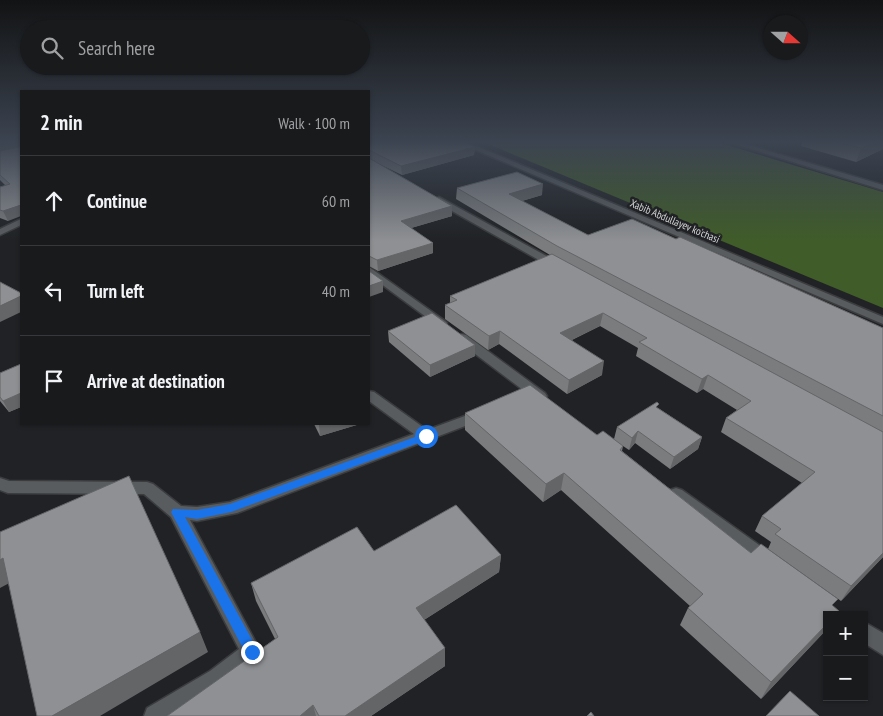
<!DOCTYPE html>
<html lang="en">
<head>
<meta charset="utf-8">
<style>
	:root { --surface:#181a1c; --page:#212325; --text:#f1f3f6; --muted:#9fa1a3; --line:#36383b }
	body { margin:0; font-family:"PT Sans Narrow",sans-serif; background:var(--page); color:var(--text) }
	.controls { position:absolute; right:15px; bottom:15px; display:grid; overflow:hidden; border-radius:0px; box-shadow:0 1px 4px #0004 }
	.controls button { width:45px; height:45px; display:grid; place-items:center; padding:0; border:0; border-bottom:1px solid var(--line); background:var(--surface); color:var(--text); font:25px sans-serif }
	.compass { position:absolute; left:763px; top:15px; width:45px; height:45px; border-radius:50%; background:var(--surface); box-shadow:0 1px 4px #0004; rotate:111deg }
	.stop { position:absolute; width:15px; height:15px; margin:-11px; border:4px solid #1a73e8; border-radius:50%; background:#fff }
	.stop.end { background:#1a73e8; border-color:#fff; box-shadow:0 1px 5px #0008 }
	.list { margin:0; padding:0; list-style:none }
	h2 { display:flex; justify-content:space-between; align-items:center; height:65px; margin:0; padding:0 20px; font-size:21px }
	h2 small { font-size:16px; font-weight:400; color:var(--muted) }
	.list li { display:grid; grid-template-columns:32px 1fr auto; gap:15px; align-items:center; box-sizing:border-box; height:90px; padding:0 20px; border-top:1px solid var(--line) }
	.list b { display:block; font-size:19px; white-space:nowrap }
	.list em { font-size:16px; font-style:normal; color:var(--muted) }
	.icon { flex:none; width:28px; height:28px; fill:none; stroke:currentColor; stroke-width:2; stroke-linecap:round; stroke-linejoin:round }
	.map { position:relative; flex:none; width:883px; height:716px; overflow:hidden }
	.search { position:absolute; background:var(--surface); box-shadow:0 1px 4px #0004; left:20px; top:20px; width:350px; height:55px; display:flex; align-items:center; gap:12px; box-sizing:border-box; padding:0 18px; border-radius:28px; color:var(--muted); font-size:19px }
	.panel { position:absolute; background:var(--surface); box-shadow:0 1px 4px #0004; left:20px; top:90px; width:350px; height:335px; border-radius:0px }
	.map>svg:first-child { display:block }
</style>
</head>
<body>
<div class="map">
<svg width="883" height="716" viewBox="0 0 883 716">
	<rect width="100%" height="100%" fill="#202225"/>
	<path fill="#405c29" d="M481 141H713L883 192V308Z"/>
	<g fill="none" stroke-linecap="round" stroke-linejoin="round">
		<defs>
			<g id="minor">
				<path d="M455 141H464L883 317V324Z"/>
				<path d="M725 141H735L883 185V190Z"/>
				<path d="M439 197 561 264 562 266 557 269 553 268 436 202 435 200Z"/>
				<path d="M21 219V225L0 235V229Z"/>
				<path d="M369 267 445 321 447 323 445 325H437L369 275Z"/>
				<path d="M462 334 466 335 545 393 547 396 545 399H535L458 341 456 338Z"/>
				<path d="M369 391 374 392 427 430 481 410 486 412 488 415 486 418 237 513 197 521 190 520 261 652 258 659 224 685 175 716H144L147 708 210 671 239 649 171 517 144 494 8 493 0 490V478L9 481 147 482 153 484 181 506 197 507 230 502 414 434 369 401Z"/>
				<path d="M676 488 682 490 773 555 776 560 773 565 767 568 761 565 670 498 668 494 670 490Z"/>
				<path d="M864 622 883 633V655L864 643Z"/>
			</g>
		</defs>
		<use href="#minor" stroke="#3a3c3e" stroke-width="3"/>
		<use href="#minor" fill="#595c5f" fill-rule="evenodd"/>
	</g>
	<g fill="#7a7c7e">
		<path d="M0 141H21L8 221 0 218V187L6 186 0 180Z"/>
		<path d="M369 141 475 147 474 155 402 175 373 161 452 216 411 228 433 243V253L378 271 369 266Z"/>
		<path d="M803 141H883V149L856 162 801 146Z"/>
		<path d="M457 188 542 195 522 201 588 235 676 239 883 328V557L841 601 768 549 771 542 755 531 762 516 802 483 721 432 726 418 737 410 703 389 697 393 636 356 638 348 600 326 572 340 602 375 567 394 499 344 488 350 445 319V305L450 303V296L550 255 456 199Z"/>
		<path d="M388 331 475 356 430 377 389 342Z"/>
		<path d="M21 364V407L9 412 0 401V373Z"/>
		<path d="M658 408 702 437 698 449 670 469 635 443 629 450 623 446 622 451 751 553 839 611 836 615H827V629L761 699 680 625 688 608 690 606 561 490 543 502 465 430V413L597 435 614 439 617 427Z"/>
		<path d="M314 424H360L320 436Z"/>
		<path d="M374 551 501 555 499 572 424 620 445 648V666L371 716H167L275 639 256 601 251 583Z"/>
	</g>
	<g fill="#636567">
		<path d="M11 141H18L21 148 0 152V143Z"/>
		<path d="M877 141H883V149L856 162 861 148Z"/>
		<path d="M475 147 474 155 402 175 401 166Z"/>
		<path d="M543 184 542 195 508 205 509 194Z"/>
		<path d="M21 205V216L8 221 3 211Z"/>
		<path d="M452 206V216L401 231V221Z"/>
		<path d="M433 243V253L378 271 377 260Z"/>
		<path d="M383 281V292L369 297V286Z"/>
		<path d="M21 296V312L0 322V306Z"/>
		<path d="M603 313 600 326 559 346 560 333Z"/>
		<path d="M500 331 499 344 488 350 489 336Z"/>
		<path d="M475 345V356L430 377V365Z"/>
		<path d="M604 361 602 375 567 394 569 380Z"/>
		<path d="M708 375 703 389 697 393 702 379Z"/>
		<path d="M21 393V407L9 412 3 401Z"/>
		<path d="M321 424H360L320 436 319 425Z"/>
		<path d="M638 431 635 443 629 450 632 438Z"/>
		<path d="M702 437 698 449 670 469 674 457Z"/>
		<path d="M564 473 561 490 543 502 546 484Z"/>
		<path d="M883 553V557L841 601 851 586Z"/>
		<path d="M501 555 499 572 416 625V608Z"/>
		<path d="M3 558 17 579 0 588V560Z"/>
		<path d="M827 624V629L761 699 771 682Z"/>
		<path d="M200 632 208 652 100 716H52Z"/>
		<path d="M445 648V666L371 716H345Z"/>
		<path d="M313 705 316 716H300Z"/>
	</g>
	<g fill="#8e9093" stroke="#636567">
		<path d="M0 141H11L0 143Z"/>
		<path d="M19 141H21V205L3 211 0 210V187L10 184 0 175V151L19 147 20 142Z"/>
		<path d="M369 141H461L475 147 401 166 369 150Z"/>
		<path d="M833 141H877L861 148Z"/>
		<path d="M369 158 452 206 401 221 433 243 377 260 369 256Z"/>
		<path d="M517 172 543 184 509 194 588 235 632 219 676 239 680 237 883 328V416L557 246 457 188Z"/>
		<path d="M552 254 883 432V553L851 586 775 534 781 529 762 516 815 472 726 418 751 401 708 375 702 379 639 342 647 338 603 313 560 333 604 361 569 380 500 331 489 336 445 305 457 300 450 296Z"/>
		<path d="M369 271 383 281 369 286Z"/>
		<path d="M0 282 21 293V296L0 306Z"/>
		<path d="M432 313 475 345 430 365 388 331Z"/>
		<path d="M21 364V393L3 401 0 397V373Z"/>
		<path d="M530 385 597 435 603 431 623 446 620 450 751 553 761 544 838 599 832 605 839 611 835 615H827V624L771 682 688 608 703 594 564 473 546 484 465 413Z"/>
		<path d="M657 402 659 404 656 407 702 437 674 457 638 431 632 438 617 427Z"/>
		<path d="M129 476 200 632 52 716H37L3 558 0 560V532Z"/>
		<path d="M456 505 501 555 416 608 445 648 345 716H319L313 705 300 716H167L278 637 251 583 357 527 374 551Z"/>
		<path d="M790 691 819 716H766Z"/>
		<path d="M591 712 594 716H587Z"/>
	</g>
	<linearGradient id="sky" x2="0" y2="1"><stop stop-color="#121314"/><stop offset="0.59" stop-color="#3c4451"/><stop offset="1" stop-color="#3c4451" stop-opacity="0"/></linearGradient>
	<rect width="883" height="241" fill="url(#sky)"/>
	<path fill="#1a73e8" d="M426 433 429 434V439L231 512 197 519 185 517 256 647 258 652 256 656 252 658 247 656 171 512 173 509 197 510 230 504Z"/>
	<g text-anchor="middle" stroke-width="5" stroke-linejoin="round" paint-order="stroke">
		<g font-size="11" fill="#d3d5d6" stroke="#202225">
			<text transform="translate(675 221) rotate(23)" y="4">Xabib Abdullayev ko'chasi</text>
		</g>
	</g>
</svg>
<div class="controls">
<button>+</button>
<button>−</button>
</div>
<svg class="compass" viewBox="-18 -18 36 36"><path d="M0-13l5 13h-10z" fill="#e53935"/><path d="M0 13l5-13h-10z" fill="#9fa1a3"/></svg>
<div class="stop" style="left:426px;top:436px"></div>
<div class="stop end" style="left:252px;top:652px"></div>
<div class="search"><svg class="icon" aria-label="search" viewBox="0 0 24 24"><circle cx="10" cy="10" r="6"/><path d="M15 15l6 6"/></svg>Search here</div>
<section class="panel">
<h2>2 min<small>Walk · 100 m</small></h2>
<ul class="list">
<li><svg class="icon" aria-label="ahead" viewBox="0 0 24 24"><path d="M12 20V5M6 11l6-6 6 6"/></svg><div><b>Continue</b></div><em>60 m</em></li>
<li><svg class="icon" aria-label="left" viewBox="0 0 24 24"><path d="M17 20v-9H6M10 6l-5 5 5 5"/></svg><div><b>Turn left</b></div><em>40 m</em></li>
<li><svg class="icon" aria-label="arrive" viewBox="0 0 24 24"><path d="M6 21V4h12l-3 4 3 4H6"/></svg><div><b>Arrive at destination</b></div></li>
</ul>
</section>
</div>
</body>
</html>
